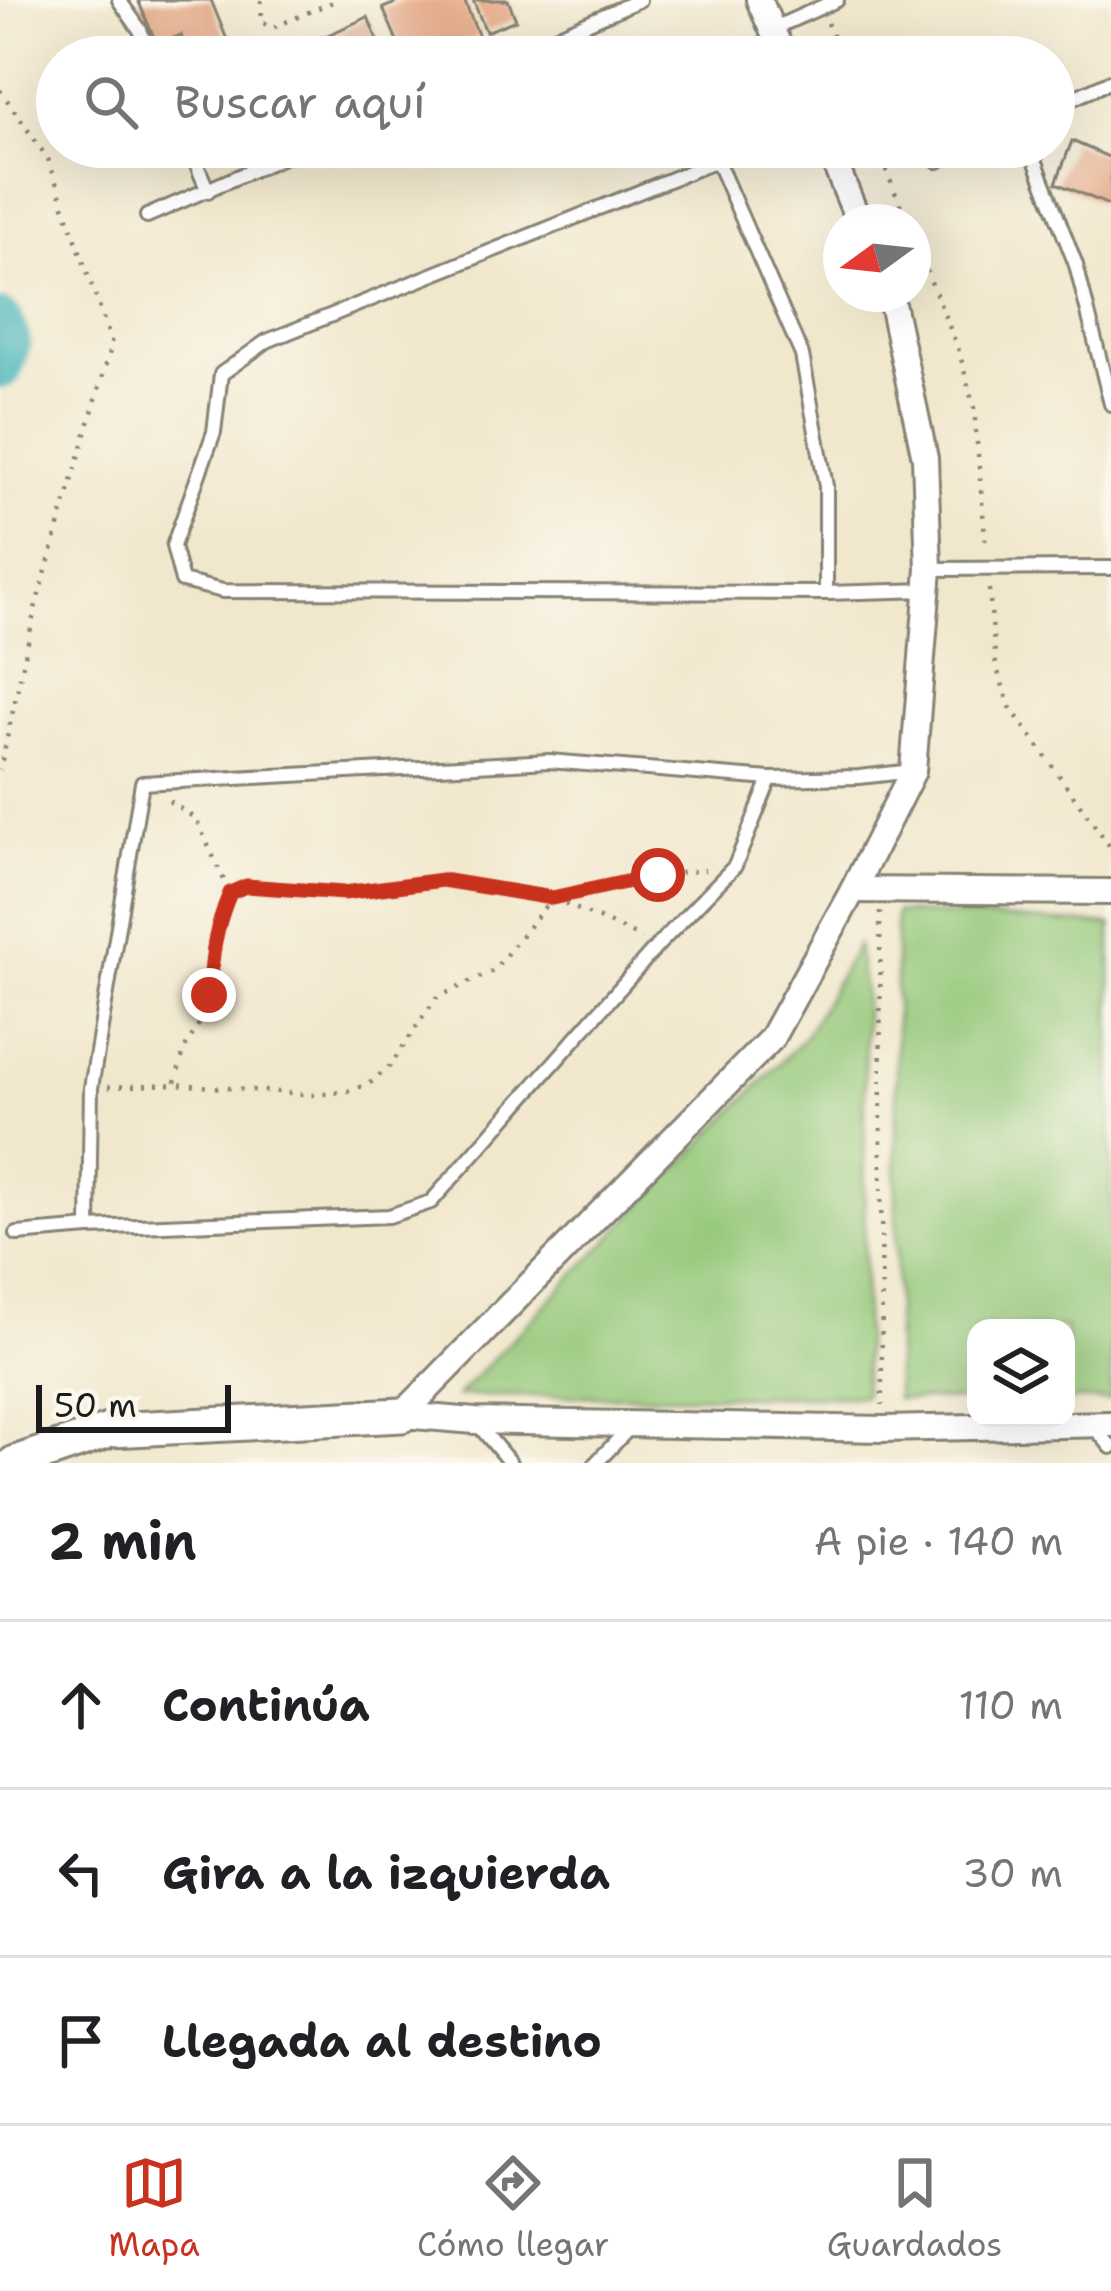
<!DOCTYPE html>
<html lang="es">
<head>
<meta charset="utf-8">
<style>
	:root { --surface:#fff; --page:#f2f2f2; --text:#202124; --muted:#757577; --line:#e0e0e0; --accent:#c8321e }
	body { margin:0; font-family:"Shantell Sans",sans-serif; background:var(--page); color:var(--text) }
	.controls { position:absolute; right:36px; bottom:36px; display:grid; overflow:hidden; border-radius:24px; box-shadow:0 12px 48px #0002 }
	.controls button { width:108px; height:108px; display:grid; place-items:center; padding:0; border:0; border-bottom:3px solid var(--line); background:var(--surface); color:var(--text); font:60px sans-serif }
	.compass { position:absolute; left:823px; top:204px; width:108px; height:108px; border-radius:50%; background:var(--surface); box-shadow:0 12px 48px #0002; rotate:255deg }
	.scale { position:absolute; left:36px; bottom:30px; width:195px; box-sizing:border-box; padding-left:12px; border:6px solid #1c1c1c; border-top:0; font-size:33px; line-height:42px; white-space:nowrap; color:#1c1c1c; -webkit-text-stroke:9px #fbf7ec; paint-order:stroke }
	.stop { position:absolute; width:36px; height:36px; margin:-27px; border:9px solid #c8321e; border-radius:50%; background:#fff }
	.stop.end { background:#c8321e; border-color:#fff; box-shadow:0 3px 12px #0008 }
	.list { margin:0; padding:0; list-style:none }
	h2 { display:flex; justify-content:space-between; align-items:center; height:156px; margin:0; padding:0 48px; font-size:51px }
	h2 small { font-size:39px; font-weight:400; color:var(--muted) }
	.list li { display:grid; grid-template-columns:78px 1fr auto; gap:36px; align-items:center; box-sizing:border-box; height:168px; padding:0 48px; border-top:3px solid var(--line) }
	.list b { display:block; font-size:45px; white-space:nowrap }
	.list em { font-size:39px; font-style:normal; color:var(--muted) }
	.icon { flex:none; width:66px; height:66px; fill:none; stroke:currentColor; stroke-width:2; stroke-linecap:round; stroke-linejoin:round }
	.map { position:relative; flex:none; width:1111px; height:1463px; overflow:hidden }
	.search { position:absolute; background:var(--surface); box-shadow:0 12px 48px #0002; left:36px; right:36px; top:36px; height:132px; display:flex; align-items:center; gap:30px; box-sizing:border-box; padding:0 42px; border-radius:66px; color:var(--muted); font-size:45px }
	.sheet { height:660px; background:var(--surface) }
	nav { display:flex; justify-content:space-around; align-items:center; box-sizing:border-box; height:168px; border-top:3px solid var(--line); background:var(--surface); font-size:33px; color:var(--muted) }
	nav a { display:grid; justify-items:center; gap:6px }
	nav .on { color:var(--accent) }
	.map>svg:first-child { display:block }
</style>
</head>
<body>
<div class="map">
<svg width="1111" height="1463" viewBox="0 0 1111 1463">
	<rect width="100%" height="100%" fill="#fbf7ec"/>
	<filter id="ink" filterUnits="userSpaceOnUse"><feTurbulence type="fractalNoise" baseFrequency=".00833" numOctaves="2"/><feDisplacementMap in="SourceGraphic" scale="24" xChannelSelector="R" yChannelSelector="G"/><feConvolveMatrix kernelMatrix="1 2 1 2 8 2 1 2 1" color-interpolation-filters="sRGB"/></filter>
	<filter id="wash" filterUnits="userSpaceOnUse"><feTurbulence type="fractalNoise" baseFrequency=".004" numOctaves="4" result="noise"/><feDisplacementMap in="SourceGraphic" scale="48" xChannelSelector="R" yChannelSelector="G"/><feGaussianBlur stdDeviation="2.7" result="paint"/><feColorMatrix in="noise" values="0 0 0 0 0 0 0 0 0 0 0 0 0 0 0 0 0 1.4 0 .05"/><feComposite in="paint" operator="in"/></filter>
	<g filter="url(#wash)">
		<rect width="100%" height="100%" fill="#f1e7cc"/>
		<g fill="#94c879" stroke="#58724a" stroke-width="3">
			<path d="M896 912 1111 925V1400H1066V1328H976V1400L896 1399Z"/>
			<path d="M857 945 865 998 864 1396H457L804 1038Z"/>
		</g>
		<g fill="none" stroke-linecap="round" stroke-linejoin="round">
			<path stroke="#41b1b8" stroke-width="48" d="M0 323 7 342 0 365"/>
		</g>
		<g id="blocks">
			<g fill="#e2a27d">
				<path d="M138 0H211L234 57H162L159 52 183 41 181 35 157 45Z"/>
				<path d="M403 0H464L479 37 431 57H404L383 8Z"/>
				<path d="M473 0H508L516 20 486 32Z"/>
				<path d="M368 17 384 57H301L297 49Z"/>
				<path d="M1072 141 1111 158V206L1056 183Z"/>
			</g>
		</g>
	</g>
	<g filter="url(#ink)">
		<use href="#blocks" fill-opacity="0" stroke="#868274" stroke-width="3"/>
		<g fill="none" stroke-linecap="round" stroke-linejoin="round">
			<defs>
				<g id="lane">
					<path d="M119 0 140 30 151 57"/>
					<path d="M772 29 837 0"/>
					<path d="M509 57 639 0"/>
					<path d="M1054 107 1111 81"/>
					<path d="M189 147 208 191"/>
					<path d="M751 147 267 341 221 374 214 432 173 546 182 581 223 591 826 593 928 590"/>
					<path d="M1030 147 1076 265 1111 404"/>
					<path d="M717 161 802 355 826 486V593"/>
					<path d="M938 161 967 147"/>
					<path d="M147 216 306 147"/>
					<path d="M929 569 1111 568"/>
					<path d="M89 1228 91 1088 142 783 549 761 770 779 859 777 913 771"/>
					<path d="M17 1234 89 1228 389 1216 431 1202 658 945 735 866 770 779"/>
					<path d="M476 1422 510 1463"/>
					<path d="M1093 1425 1111 1447"/>
					<path d="M596 1463 632 1425"/>
				</g>
				<g id="street">
					<path d="M759 0 784 57"/>
					<path d="M828 147 859 222"/>
					<path d="M853 890 1111 892"/>
					<path d="M402 1415 771 1039 853 890 913 771 929 569 925 458 893 308 887 294"/>
					<path d="M402 1415 475 1421 883 1429 1111 1424"/>
				</g>
				<path id="secondary" d="M15 1463 111 1430 402 1415"/>
			</defs>
			<use href="#lane" stroke="#868274" stroke-width="18"/>
			<use href="#street" stroke="#868274" stroke-width="30"/>
			<use href="#secondary" stroke="#868274" stroke-width="39"/>
			<g stroke="#868274" stroke-width="4.5" stroke-dasharray="3 9" stroke-linecap="butt">
				<path d="M261 0 262 22 272 28 337 0"/>
				<path d="M827 23 841 57"/>
				<path d="M0 90 48 159 112 344 36 605 0 770"/>
				<path d="M877 147 907 222"/>
				<path d="M913 237 959 351 974 408 986 548"/>
				<path d="M989 589 996 666 1010 707 1111 848"/>
				<path d="M169 801 196 819 230 893"/>
				<path d="M880 912 882 1405"/>
				<path d="M175 1082 185 1048 203 1017 209 995 213 940 230 893 246 885 344 893 442 880 552 898 642 938"/>
				<path d="M108 1087 175 1084 316 1095 348 1091 369 1084 390 1066 436 998 493 971 552 898 658 875 705 870"/>
			</g>
			<use href="#lane" stroke="#fff" stroke-width="12"/>
			<use href="#street" stroke="#fff" stroke-width="24"/>
			<use href="#secondary" stroke="#fff" stroke-width="33"/>
		</g>
	</g>
	<g fill="none" stroke-linecap="round" stroke-linejoin="round" filter="url(#ink)">
		<path stroke="#c8321e" stroke-width="15" d="M209 995C213 953 213 934 230 893L246 886 344 893 442 880 552 898 658 875"/>
	</g>
</svg>
<div class="controls">
<button><svg class="icon" aria-label="layers" viewBox="0 0 24 24"><path d="M12 4l9 5-9 5-9-5zM3 14l9 5 9-5"/></svg></button>
</div>
<svg class="compass" viewBox="-18 -18 36 36"><path d="M0-13l5 13h-10z" fill="#e53935"/><path d="M0 13l5-13h-10z" fill="#757577"/></svg>
<div class="scale">50 m</div>
<div class="stop" style="left:658px;top:875px"></div>
<div class="stop end" style="left:209px;top:995px"></div>
<div class="search"><svg class="icon" aria-label="search" viewBox="0 0 24 24"><circle cx="10" cy="10" r="6"/><path d="M15 15l6 6"/></svg>Buscar aquí</div>
</div>
<section class="sheet">
<h2>2 min<small>A pie · 140 m</small></h2>
<ul class="list">
<li><svg class="icon" aria-label="ahead" viewBox="0 0 24 24"><path d="M12 20V5M6 11l6-6 6 6"/></svg><div><b>Continúa</b></div><em>110 m</em></li>
<li><svg class="icon" aria-label="left" viewBox="0 0 24 24"><path d="M17 20v-9H6M10 6l-5 5 5 5"/></svg><div><b>Gira a la izquierda</b></div><em>30 m</em></li>
<li><svg class="icon" aria-label="arrive" viewBox="0 0 24 24"><path d="M6 21V4h12l-3 4 3 4H6"/></svg><div><b>Llegada al destino</b></div></li>
</ul>
</section>
<nav>
<a class="on"><svg class="icon" aria-label="map" viewBox="0 0 24 24"><path d="M3 6l6-2 6 2 6-2v14l-6 2-6-2-6 2zM9 4v14M15 6v14"/></svg>Mapa</a>
<a><svg class="icon" aria-label="directions" viewBox="0 0 24 24"><path d="M12 3l9 9-9 9-9-9zM9 14v-3h6M13 9l2 2-2 2"/></svg>Cómo llegar</a>
<a><svg class="icon" aria-label="saved" viewBox="0 0 24 24"><path d="M7 4h10v16l-5-4-5 4z"/></svg>Guardados</a>
</nav>
</body>
</html>
